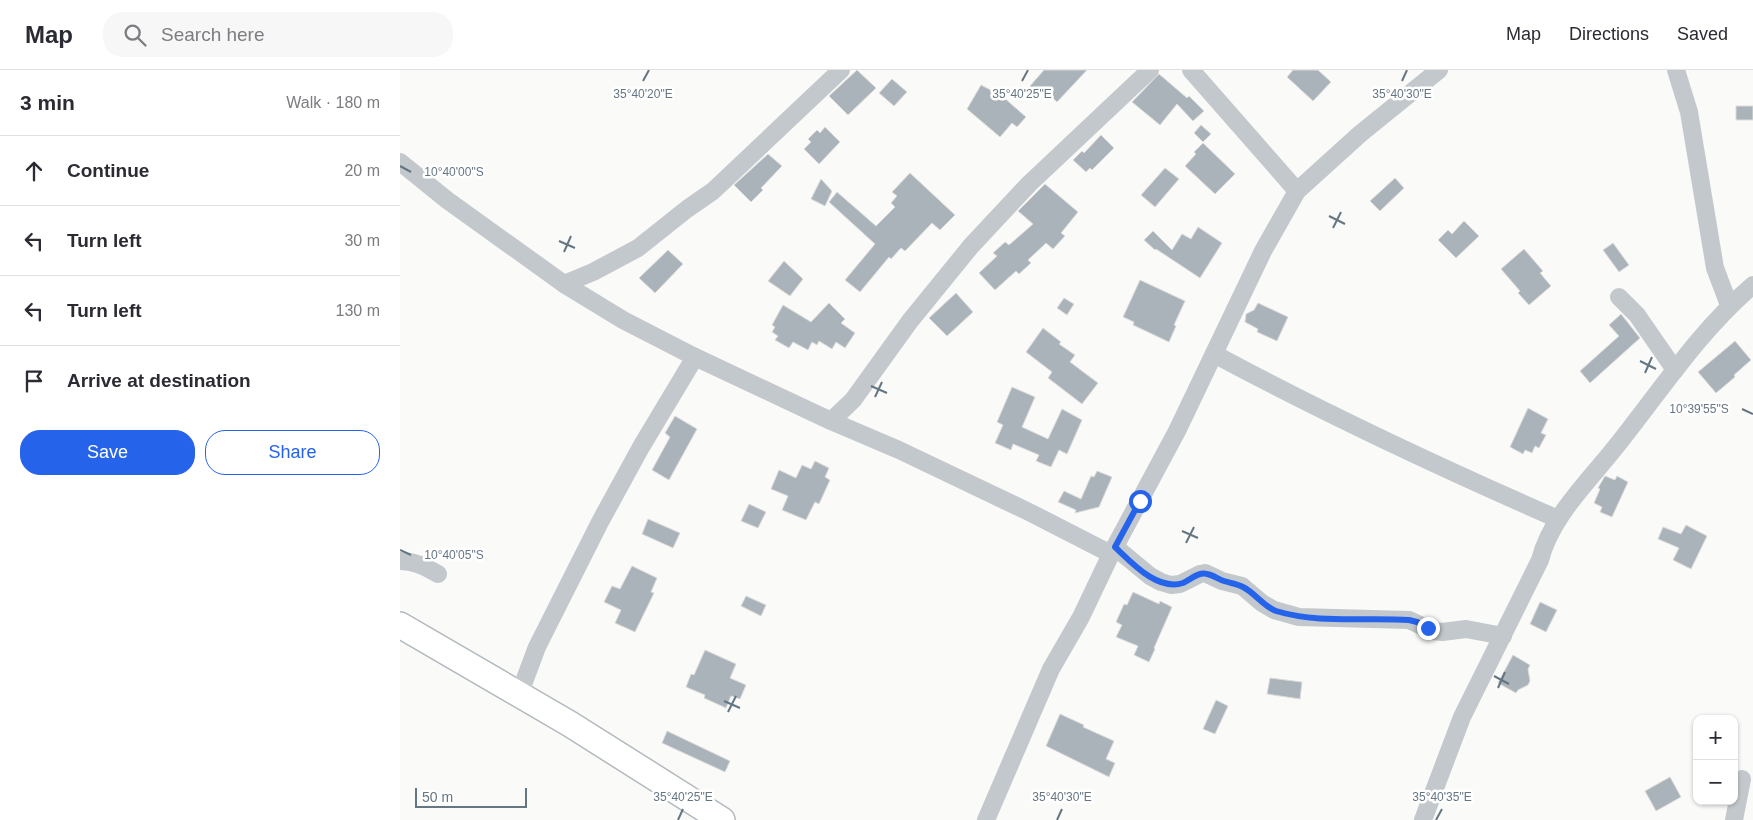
<!DOCTYPE html>
<html lang="en">
<head>
<meta charset="utf-8">
<style>
	:root { --surface:#fff; --page:#f7f7f7; --text:#2b2b33; --muted:#7c7c81; --line:#e1e1e2; --accent:#2563eb }
	body { margin:0; font-family:Arial,sans-serif; background:var(--page); color:var(--text) }
	.controls { position:absolute; right:15px; bottom:15px; display:grid; overflow:hidden; border-radius:10px; box-shadow:0 1px 4px #0004 }
	.controls button { width:45px; height:45px; display:grid; place-items:center; padding:0; border:0; border-bottom:1px solid var(--line); background:var(--surface); color:var(--text); font:25px sans-serif }
	.scale { position:absolute; left:15px; bottom:12px; width:112px; box-sizing:border-box; padding-left:5px; border:2px solid #657683; border-top:0; font-size:14px; line-height:18px; white-space:nowrap; color:#657683; -webkit-text-stroke:4px #fff; paint-order:stroke }
	.stop { position:absolute; width:15px; height:15px; margin:-11px; border:4px solid #2563eb; border-radius:50%; background:#fff }
	.stop.end { background:#2563eb; border-color:#fff; box-shadow:0 1px 5px #0008 }
	.list { margin:0; padding:0; list-style:none }
	h2 { display:flex; justify-content:space-between; align-items:center; height:65px; margin:0; padding:0 20px; font-size:21px }
	h2 small { font-size:16px; font-weight:400; color:var(--muted) }
	.list li { display:grid; grid-template-columns:32px 1fr auto; gap:15px; align-items:center; box-sizing:border-box; height:70px; padding:0 20px; border-top:1px solid var(--line) }
	.list b { display:block; font-size:19px; white-space:nowrap }
	.list em { font-size:16px; font-style:normal; color:var(--muted) }
	.actions { display:flex; gap:10px; padding:15px 20px }
	.actions a { flex:1; padding:11px 0; border:1px solid var(--accent); border-radius:20px; text-align:center; font-size:18px; color:var(--accent) }
	.actions .main { background:var(--accent); color:#fff }
	.icon { flex:none; width:28px; height:28px; fill:none; stroke:currentColor; stroke-width:2; stroke-linecap:round; stroke-linejoin:round }
	.map { position:relative; flex:none; width:1353px; height:750px; overflow:hidden }
	header { display:flex; align-items:center; gap:30px; box-sizing:border-box; height:70px; padding:0 25px; background:var(--surface); border-bottom:1px solid var(--line) }
	header strong { font-size:24px }
	nav { display:flex; gap:28px; margin-inline-start:auto; font-size:18px }
	.search { width:350px; height:45px; background:var(--page); display:flex; align-items:center; gap:12px; box-sizing:border-box; padding:0 18px; border-radius:20px; color:var(--muted); font-size:19px }
	main { display:flex }
	aside { flex:1; background:var(--surface) }
	.map>svg:first-child { display:block }
</style>
</head>
<body>
<header>
<strong>Map</strong>
<div class="search"><svg class="icon" aria-label="search" viewBox="0 0 24 24"><circle cx="10" cy="10" r="6"/><path d="M15 15l6 6"/></svg>Search here</div>
<nav><a>Map</a><a>Directions</a><a>Saved</a></nav>
</header>
<main>
<aside>
<h2>3 min<small>Walk · 180 m</small></h2>
<ul class="list">
<li><svg class="icon" aria-label="ahead" viewBox="0 0 24 24"><path d="M12 20V5M6 11l6-6 6 6"/></svg><div><b>Continue</b></div><em>20 m</em></li>
<li><svg class="icon" aria-label="left" viewBox="0 0 24 24"><path d="M17 20v-9H6M10 6l-5 5 5 5"/></svg><div><b>Turn left</b></div><em>30 m</em></li>
<li><svg class="icon" aria-label="left" viewBox="0 0 24 24"><path d="M17 20v-9H6M10 6l-5 5 5 5"/></svg><div><b>Turn left</b></div><em>130 m</em></li>
<li><svg class="icon" aria-label="arrive" viewBox="0 0 24 24"><path d="M6 21V4h12l-3 4 3 4H6"/></svg><div><b>Arrive at destination</b></div></li>
</ul>
<div class="actions"><a class="main">Save</a><a>Share</a></div>
</aside>
<div class="map">
<svg width="1353" height="750" viewBox="0 0 1353 750">
	<rect width="100%" height="100%" fill="#fafaf8"/>
	<g fill="#aab3b9" stroke="#dcdcda">
		<path d="M457 0 476 18 448 45 429 26Z"/>
		<path d="M644 0H687L657 32 644 20 639 25 630 16Z"/>
		<path d="M893 0H918L931 12 913 31 887 7Z"/>
		<path d="M759 4 787 28 789 26 804 41 793 51 777 34 760 55 732 32Z"/>
		<path d="M492 9 507 22 494 36 479 23Z"/>
		<path d="M581 15 602 26 626 47 617 57 612 53 600 67 567 39Z"/>
		<rect x="1336" y="36" width="17" height="14"/>
		<path d="M801 55 811 64 803 72 794 63Z"/>
		<path d="M425 57 440 72 419 94 404 79 411 72 408 69 417 60 420 63Z"/>
		<path d="M701 65 714 78 692 100 690 98 686 102 673 90 682 81 684 83Z"/>
		<path d="M803 73 835 104 815 124 785 96 796 84 794 82Z"/>
		<path d="M368 84 382 96 361 118 363 120 351 132 334 115Z"/>
		<path d="M765 98 779 109 755 137 741 125Z"/>
		<path d="M510 103 555 145 540 160 532 153 505 181 501 178 491 189 489 187 460 222 445 210 475 174 429 132 437 122 476 156 495 137 491 133 497 126 492 122Z"/>
		<path d="M995 108 1004 118 980 141 970 131Z"/>
		<path d="M421 109 432 121 425 136 411 129Z"/>
		<path d="M645 114 678 142 661 163 665 166 653 179 646 173 628 190 631 193 619 204 616 201 595 220 579 203 597 186 593 183 605 172 609 175 633 154 618 141Z"/>
		<path d="M1064 151 1079 166 1056 188 1038 170 1048 160 1052 164Z"/>
		<path d="M798 157 822 173 800 208 756 179 755 180 744 170 753 161 772 180 782 164 791 169Z"/>
		<path d="M1213 173 1229 195 1219 202 1203 180Z"/>
		<path d="M1124 179 1143 201 1140 203 1151 216 1129 235 1118 223 1120 221 1101 199Z"/>
		<path d="M268 180 283 194 255 223 239 208Z"/>
		<path d="M384 191 403 209 390 226 368 211Z"/>
		<path d="M740 210 785 231 774 255 776 256 769 272 733 255 734 252 723 247Z"/>
		<path d="M556 223 573 242 547 266 529 248Z"/>
		<path d="M664 228 674 234 667 245 657 238Z"/>
		<path d="M429 233 445 249 441 253 455 263 445 278 436 272 432 279 419 271 417 275 412 272 408 280 393 272 389 278 375 270 378 266 372 262 375 257 372 255 383 235 411 252Z"/>
		<path d="M858 233 888 247 877 271 857 262 858 259 845 252 846 244 854 240Z"/>
		<path d="M1221 244 1240 268 1190 313 1180 301 1219 266 1209 255Z"/>
		<path d="M643 258 661 272 659 274 675 285 670 292 698 313 682 334 648 308 652 302 626 282Z"/>
		<path d="M1335 271 1351 290 1334 305 1335 307 1316 323 1298 302Z"/>
		<path d="M612 317 635 327 622 357 648 369 662 339 682 350 667 384 659 380 651 397 636 391 639 385 613 374 611 380 595 373 603 355 597 352Z"/>
		<path d="M1128 338 1148 349 1141 363 1146 365 1139 378 1135 376 1132 383 1125 380 1123 384 1110 377Z"/>
		<path d="M275 346 297 359 269 410 252 400 270 367 265 363Z"/>
		<path d="M415 391 429 398 425 407 430 410 419 434 415 432 406 450 382 440 388 426 371 419 379 400 396 408 402 395 411 399Z"/>
		<path d="M697 401 712 407 699 437 675 443 676 440 658 432 664 421 681 429 691 406 694 407Z"/>
		<path d="M1205 406 1215 410 1217 406 1228 412 1212 447 1200 442 1202 437 1194 433 1200 419 1198 418Z"/>
		<path d="M349 434 366 442 358 458 341 451Z"/>
		<path d="M248 449 280 463 273 478 242 464Z"/>
		<path d="M1286 455 1307 466 1291 499 1273 490 1279 478 1258 469 1263 457 1281 464Z"/>
		<path d="M232 496 257 508 251 522 254 523 235 562 215 553 221 540 204 532 212 516 220 519Z"/>
		<path d="M733 522 759 534 760 531 772 537 754 578 755 579 749 592 734 585 738 576 716 567 722 555 716 552 724 534 727 535Z"/>
		<path d="M346 526 366 535 361 546 341 536Z"/>
		<path d="M1140 532 1157 540 1146 562 1130 554Z"/>
		<path d="M305 580 336 594 330 608 346 615 340 629 331 626 326 638 304 628 305 625 286 617 291 604 294 605Z"/>
		<path d="M1113 585 1130 595 1128 599 1130 611 1128 615 1118 620 1116 623 1098 613Z"/>
		<path d="M870 608 902 612 900 629 867 624Z"/>
		<path d="M816 630 828 636 815 664 803 659Z"/>
		<path d="M660 644 684 655 683 657 714 671 706 689 715 693 709 707 646 676Z"/>
		<path d="M267 661 330 691 325 702 262 673Z"/>
		<path d="M1270 707 1281 727 1256 741 1245 721Z"/>
	</g>
	<g fill="none" stroke-linecap="round" stroke-linejoin="round">
		<defs>
			<path id="secondary" d="M0 555 170 654 322 750"/>
		</defs>
		<use href="#secondary" stroke="#b3babf" stroke-width="28"/>
		<g stroke="#c3c8cc" stroke-width="18">
			<path d="M791 0 897 121"/>
			<path d="M1276 0 1289 42 1315 198 1329 235"/>
			<path d="M0 92 47 130 164 214 223 250 295 287 431 351 499 380 631 443 711 484"/>
			<path d="M164 214 193 202 238 178 287 139 313 121 441 0"/>
			<path d="M1219 227 1237 245 1275 300"/>
			<path d="M814 284C926 344 1041 398 1158 449"/>
			<path d="M431 351 453 330 510 251 571 176 629 114 750 0"/>
			<path d="M715 477 750 506 761 512 771 515 780 514 800 504 805 503 822 511 842 516 862 533 874 540 899 547 1009 550 1033 561 1042 562 1066 559 1103 566"/>
			<path d="M0 491C15 491 25 497 38 504"/>
			<path d="M119 625 137 577 200 452 241 377 295 287"/>
			<path d="M586 750 651 599 681 547 711 484 777 361 863 181 897 121 960 64 1039 0"/>
			<path d="M1023 750 1062 647 1140 490C1151 446 1190 410 1218 374 1261 320 1300 260 1353 215"/>
			<path d="M1334 750 1342 709"/>
		</g>
		<use href="#secondary" stroke="#fff" stroke-width="25"/>
	</g>
	<g fill="none" stroke-linecap="round" stroke-linejoin="round">
		<path stroke="#2563eb" stroke-width="6" d="M740 431 715 477C732 493 757 521 783 513 790 510 799 501 807 504 813 505 818 509 824 511 830 513 837 514 843 517 855 523 863 536 876 541 919 554 965 547 1009 550L1017 552 1028 558"/>
	</g>
	<path fill="none" stroke="#657683" stroke-width="2" d="M243 11 249 0M622 11 628 0M1002 11 1007 0M0 96 11 102M929 146 945 154M933 158 941 142M159 171 175 178M164 182 171 166M1240 291 1256 299M1245 303 1252 287M471 316 487 323M475 327 482 312M1342 339 1353 344M782 461 798 468M786 473 794 457M0 480 11 485M1094 606 1109 614M1098 618 1105 602M324 631 340 638M328 642 336 626M278 750 283 739M657 750 662 739M1036 750 1042 739"/>
	<g font-size="12" text-anchor="middle" fill="#657683" stroke="#fff" stroke-width="5" stroke-linejoin="round" paint-order="stroke">
		<text x="243" y="28">35°40'20"E</text>
		<text x="622" y="28">35°40'25"E</text>
		<text x="1002" y="28">35°40'30"E</text>
		<text x="54" y="106">10°40'00"S</text>
		<text x="1299" y="343">10°39'55"S</text>
		<text x="54" y="489">10°40'05"S</text>
		<text x="283" y="731">35°40'25"E</text>
		<text x="662" y="731">35°40'30"E</text>
		<text x="1042" y="731">35°40'35"E</text>
	</g>
</svg>
<div class="controls">
<button>+</button>
<button>−</button>
</div>
<div class="scale">50 m</div>
<div class="stop" style="left:740px;top:431px"></div>
<div class="stop end" style="left:1028px;top:558px"></div>
</div>
</main>
</body>
</html>
